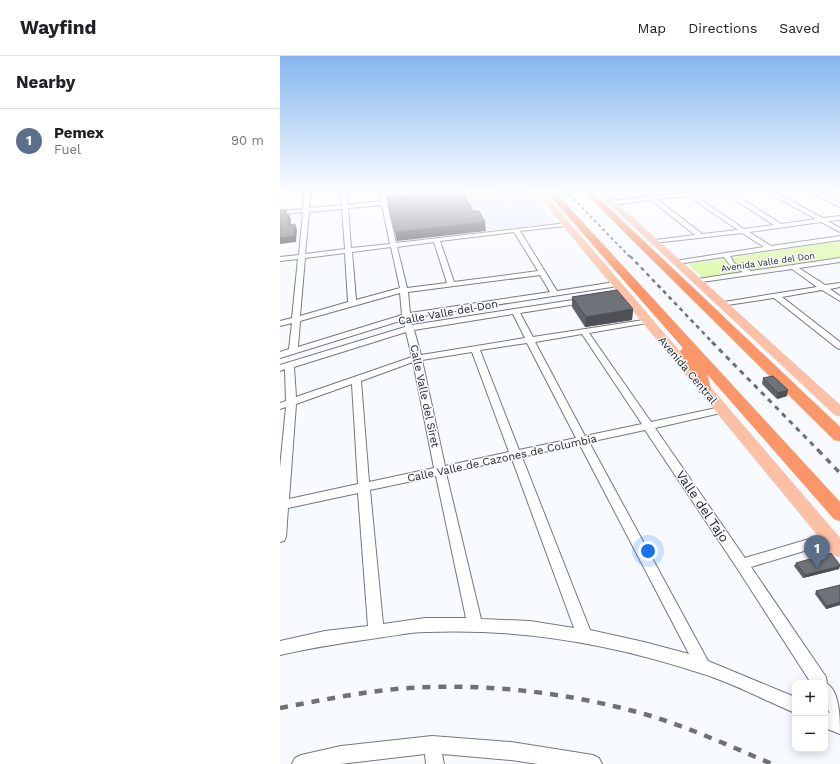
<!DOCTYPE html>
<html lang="en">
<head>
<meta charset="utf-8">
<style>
	:root { --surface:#fff; --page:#f6f6f6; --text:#202124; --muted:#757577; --line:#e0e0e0; --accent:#2563eb }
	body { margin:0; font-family:"Work Sans",sans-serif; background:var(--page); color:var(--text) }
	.controls { position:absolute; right:12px; bottom:12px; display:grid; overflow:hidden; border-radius:8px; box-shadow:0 2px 10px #0003 }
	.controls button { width:36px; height:36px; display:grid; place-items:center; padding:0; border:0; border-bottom:1px solid var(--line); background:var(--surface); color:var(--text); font:20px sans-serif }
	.you { position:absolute; left:368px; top:495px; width:14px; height:14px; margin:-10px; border:3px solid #fff; border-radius:50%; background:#1a73e8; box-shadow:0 0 0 6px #1a73e833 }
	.badge { display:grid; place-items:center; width:26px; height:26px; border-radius:50%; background:var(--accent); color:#fff; font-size:13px; font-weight:700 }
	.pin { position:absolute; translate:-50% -33px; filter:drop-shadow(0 1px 2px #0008) }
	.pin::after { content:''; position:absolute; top:21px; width:14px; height:12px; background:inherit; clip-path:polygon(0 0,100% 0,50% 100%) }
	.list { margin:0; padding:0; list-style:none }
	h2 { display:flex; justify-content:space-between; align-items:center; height:52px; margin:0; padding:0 16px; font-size:17px }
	h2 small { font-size:13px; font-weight:400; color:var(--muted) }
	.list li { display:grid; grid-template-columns:26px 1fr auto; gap:12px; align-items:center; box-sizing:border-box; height:64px; padding:0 16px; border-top:1px solid var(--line) }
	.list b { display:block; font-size:15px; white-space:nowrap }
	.list p { margin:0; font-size:13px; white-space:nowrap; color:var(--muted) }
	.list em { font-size:13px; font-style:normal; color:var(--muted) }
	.map { position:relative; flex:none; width:560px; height:708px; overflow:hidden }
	header { display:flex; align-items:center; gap:24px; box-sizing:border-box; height:56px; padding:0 20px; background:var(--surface); border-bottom:1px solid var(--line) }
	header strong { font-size:19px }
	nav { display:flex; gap:22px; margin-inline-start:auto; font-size:14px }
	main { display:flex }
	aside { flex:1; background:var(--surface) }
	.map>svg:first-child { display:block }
</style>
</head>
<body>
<header>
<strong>Wayfind</strong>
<nav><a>Map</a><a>Directions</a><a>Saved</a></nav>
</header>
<main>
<aside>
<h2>Nearby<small></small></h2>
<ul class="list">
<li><span class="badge" style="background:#5c6f8a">1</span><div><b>Pemex</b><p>Fuel</p></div><em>90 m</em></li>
</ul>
</aside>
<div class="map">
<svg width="560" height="708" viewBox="0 0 560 708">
	<rect width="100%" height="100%" fill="#f7fafe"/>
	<path fill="#e5edfb" d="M243 134H251L274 167 115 186 107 148Z"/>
	<path fill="#daf8a1" d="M560 185V201L423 222 408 208Z"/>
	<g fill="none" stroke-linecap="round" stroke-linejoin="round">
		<defs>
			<g id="minor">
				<path d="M25 134H31L29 152 62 149 61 134H67L68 149 101 145 98 134H104L106 145 111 144 114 146 107 148 116 187 287 167 288 168 285 170 240 175 277 235 335 226 339 228 338 230 130 262 132 269 306 242H309V246L240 257 253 281 370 263V267H367L309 277 371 366 441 351 445 352 446 354 445 356 375 372 465 502 549 477 554 478 555 482 554 486 471 511 546 621 547 628C560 635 560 664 560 678L545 672V655L550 657 545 650V627H531L457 512 365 374 309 386 428 605 515 641V657C484 644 453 627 420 617 332 588 240 572 146 576 132 576 118 579 104 581 69 586 35 591 0 599V585L45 575 88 570 78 437 8 452 6 481 4 485 0 486V412L6 351 0 353V347L6 345 5 313 0 315V309L125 271 123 264 0 302V296L9 293 12 267 0 270V265L12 262 18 203 0 205V201L19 199 23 156 0 159V155L23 153ZM102 149 110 188 71 192 68 152ZM62 153 65 193 25 198 29 156ZM234 176 258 215 174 226 160 185ZM154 186 167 227 127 232 117 191ZM111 191 120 232 76 244 72 196ZM65 197 68 246 20 260 25 202ZM260 219 270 236 130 257 128 236ZM120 237 122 259 18 291 20 265ZM233 258 245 282 141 299 134 274ZM126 276 132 301 16 341 14 311ZM302 278 362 368 305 380 255 286ZM247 287 296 382 239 394 200 294ZM192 296 229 396 165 410 142 304ZM133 306 154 412 89 426 81 325ZM72 328 78 428 9 443 16 348ZM299 388 301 391 409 598 364 586 310 574 242 401ZM232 403 294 572 250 565 201 563 166 417ZM156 420 186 562H145L103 568 90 434Z"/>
				<path d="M136 134H142L144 144H140Z"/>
				<path d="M216 134H233L230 136 171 142 168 140 171 138Z"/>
				<path d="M359 134H365L374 141 404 137V135L410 136 448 134 501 168 536 163 483 134H490L543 162 560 160V164L548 165 560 172V176L541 166 469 176 491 190 560 180V184L450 200 454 207 471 215 560 202V206L519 212 545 229 560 227V231L550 233 560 240V245L542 234 502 241 560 286V293L557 292 494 242 441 250 440 248 444 246 537 231 512 213 415 227V223H418L463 216 450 209 444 201 397 208 394 206 395 205 484 191 462 177 374 187 373 186 376 184 415 179 371 144 332 149 329 147 332 145 368 141ZM443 136 494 169 464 173 414 139ZM408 140 458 174 422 178 377 143Z"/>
				<path d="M526 134H533L560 147V151Z"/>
				<path d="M152 680 231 686 313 699 319 702 322 708H258L231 704 162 698 164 708H146L145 698 60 708H12L15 702 21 699 61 690Z"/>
			</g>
			<g id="major">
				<path d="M254 134H261L560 482V501L554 499Z"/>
				<path d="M315 134H322L560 349V360L555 359Z"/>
			</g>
			<g id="highway">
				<path d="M265 134H273L560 446V465L554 463 427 318 431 334 429 337 424 338 419 337 413 319 400 295 403 292Z"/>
				<path d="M302 134H310L560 371V385L554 384Z"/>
			</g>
		</defs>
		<use href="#minor" stroke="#74787e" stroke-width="2"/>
		<use href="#major" stroke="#d8d8d8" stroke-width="1"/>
		<use href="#highway" stroke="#d8d8d8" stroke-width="1"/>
		<use href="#minor" fill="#fff" fill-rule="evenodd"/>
		<use href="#major" fill="#fdc0a4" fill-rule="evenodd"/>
		<use href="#highway" fill="#fb9668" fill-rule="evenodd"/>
		<path stroke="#6f7174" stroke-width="2" stroke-dasharray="3 3" stroke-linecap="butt" d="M285 134 350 201"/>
		<path stroke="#6f7174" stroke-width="2.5" stroke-dasharray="4 4" stroke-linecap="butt" d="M350 200 433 287"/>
		<path stroke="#6f7174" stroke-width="3" stroke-dasharray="5 5" stroke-linecap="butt" d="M432 286 539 395"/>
		<path stroke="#6f7174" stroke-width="3.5" stroke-dasharray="6 6" stroke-linecap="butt" d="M538 394 560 417"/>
		<path stroke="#6f7174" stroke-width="4.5" stroke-dasharray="8 8" stroke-linecap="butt" d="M0 652C43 644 85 635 129 632 210 627 293 637 371 660 413 673 452 691 492 708"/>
	</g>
	<g fill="#5f6268">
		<path d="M292 241 353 253 352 264 305 271 292 251Z"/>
		<path d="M483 322 507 340 497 343 482 328Z"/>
		<path d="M516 507 559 513 523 522 514 510Z"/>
		<path d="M560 529V549L546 553 535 538 536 535Z"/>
	</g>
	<g fill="#4d5055">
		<path d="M9 158 11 164 10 175 8 169Z"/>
		<path d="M205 166 206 175 117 185 115 176Z"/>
		<path d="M15 168 17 174 16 186 0 188V182Z"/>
		<path d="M353 253 352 264 305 271 306 261Z"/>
		<path d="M508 334 507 340 497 343 498 337Z"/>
		<path d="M560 510 559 513 523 522 525 519Z"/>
		<path d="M560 546V549L546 553 547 550Z"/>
	</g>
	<g fill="#6e7279" stroke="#4d5055">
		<path d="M182 134 193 155H199L205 166 115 176 107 141Z"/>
		<path d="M0 154H7L6 159 9 158 8 169 15 168 14 180 0 182Z"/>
		<path d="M337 234 353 253 306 261 292 241Z"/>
		<path d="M493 320 508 334 498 337 483 322Z"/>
		<path d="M551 497 560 509V510L525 519 516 507Z"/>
		<path d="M560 529V546L547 550 536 535Z"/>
	</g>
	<linearGradient id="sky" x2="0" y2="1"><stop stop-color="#86b6ee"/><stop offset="0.58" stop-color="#fbfdff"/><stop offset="1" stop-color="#fbfdff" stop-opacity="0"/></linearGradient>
	<rect width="560" height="233" fill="url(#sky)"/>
	<g text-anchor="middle" stroke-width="3" stroke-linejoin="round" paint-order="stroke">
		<g font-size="9" fill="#242628" stroke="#f7fafe">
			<text transform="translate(488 206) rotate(-8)" y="3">Avenida Valle del Don</text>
		</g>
		<g font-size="11" fill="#242628" stroke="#f7fafe">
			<text transform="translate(168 256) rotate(-10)" y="4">Calle Valle del Don</text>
			<text transform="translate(408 314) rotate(50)" y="4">Avenida Central</text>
			<text transform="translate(145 340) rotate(78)" y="4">Calle Valle del Siret</text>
			<text transform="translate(222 402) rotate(-12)" y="4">Calle Valle de Cazones de Columbia</text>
		</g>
		<g font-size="13" fill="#242628" stroke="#f7fafe">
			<text transform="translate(423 450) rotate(56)" y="5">Valle del Tajo</text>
		</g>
	</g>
</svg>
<div class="controls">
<button>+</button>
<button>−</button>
</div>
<div class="you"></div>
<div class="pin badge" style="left:537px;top:512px;background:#5c6f8a">1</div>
</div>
</main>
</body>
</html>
